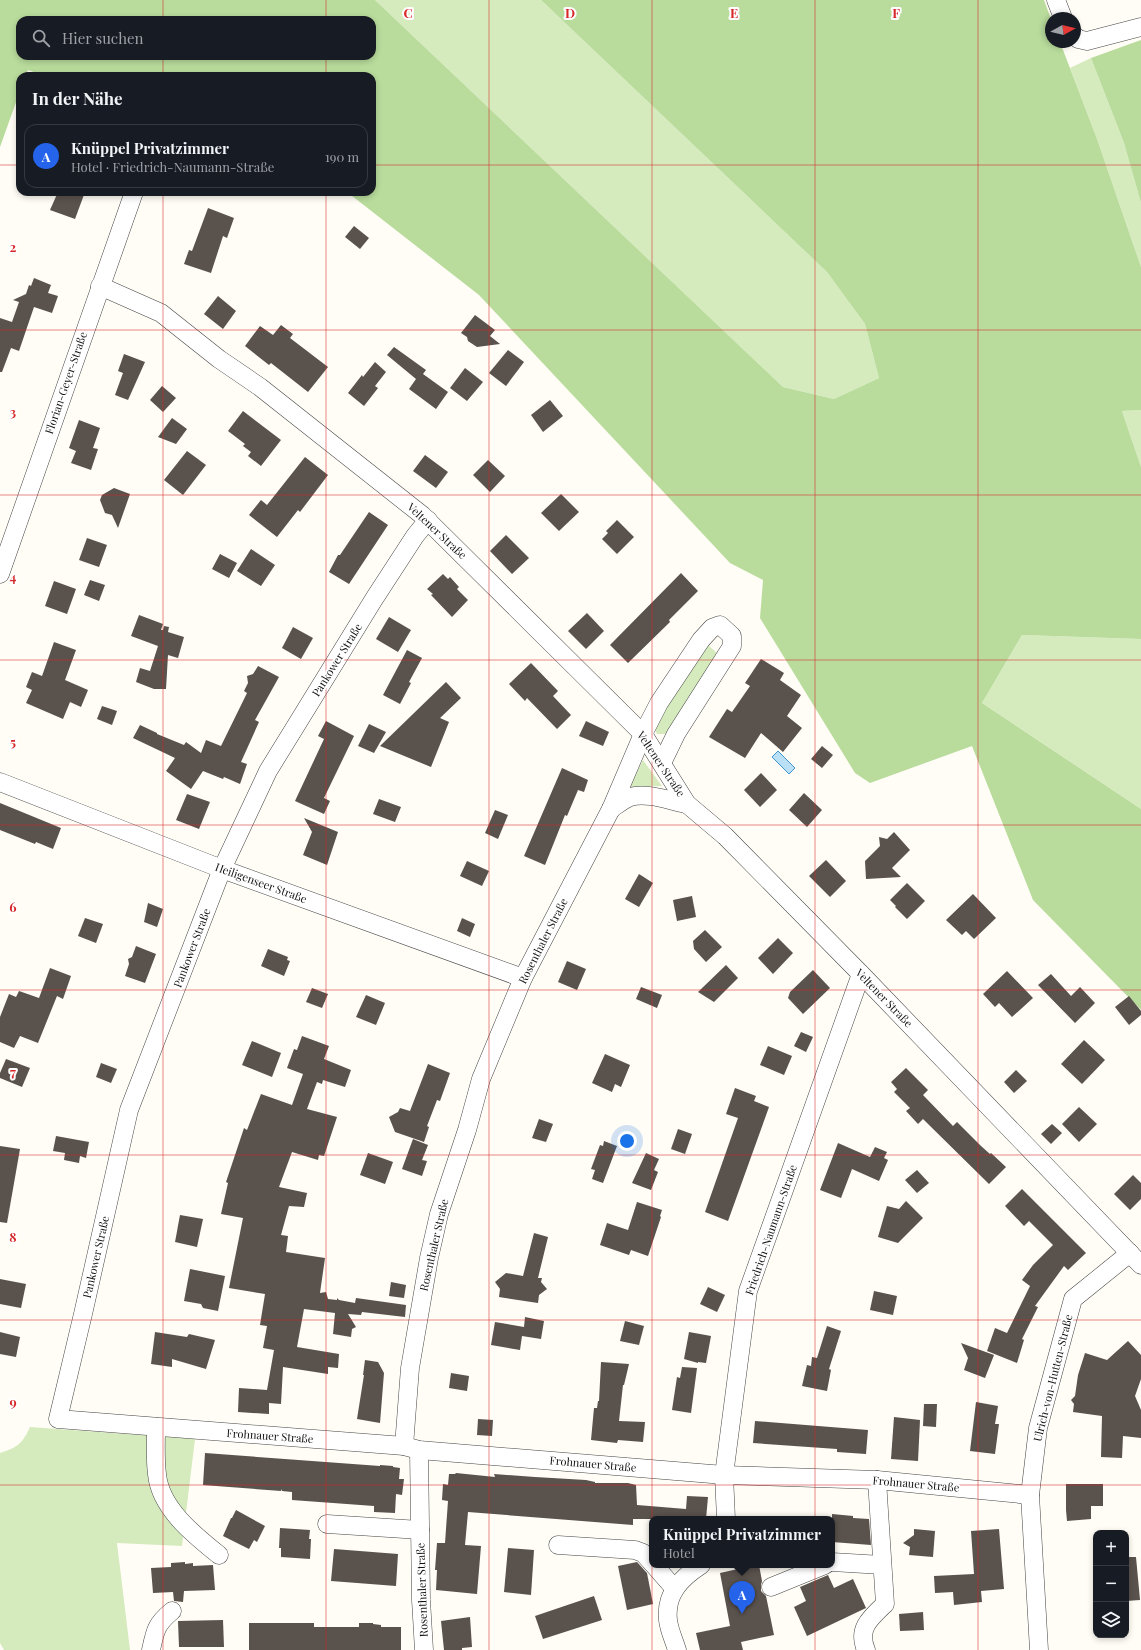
<!DOCTYPE html>
<html lang="de">
<head>
<meta charset="utf-8">
<style>
	:root { --surface:#171b24; --page:#20242c; --text:#f1f3f6; --muted:#9ea1a6; --line:#363941; --accent:#2563eb }
	body { margin:0; font-family:"Playfair Display",serif; background:var(--page); color:var(--text) }
	.controls { position:absolute; right:12px; bottom:12px; display:grid; overflow:hidden; border-radius:8px; box-shadow:0 2px 6px #0003 }
	.controls button { width:36px; height:36px; display:grid; place-items:center; padding:0; border:0; border-bottom:1px solid var(--line); background:var(--surface); color:var(--text); font:20px sans-serif }
	.compass { position:absolute; left:1045px; top:12px; width:36px; height:36px; border-radius:50%; background:var(--surface); box-shadow:0 2px 6px #0003; rotate:82deg }
	.you { position:absolute; left:627px; top:1141px; width:14px; height:14px; margin:-10px; border:3px solid #fff; border-radius:50%; background:#1a73e8; box-shadow:0 0 0 6px #1a73e833 }
	.badge { display:grid; place-items:center; width:26px; height:26px; border-radius:50%; background:var(--accent); color:#fff; font-size:13px; font-weight:700 }
	.pin { position:absolute; translate:-50% -33px; filter:drop-shadow(0 1px 2px #0008) }
	.pin::after { content:''; position:absolute; top:21px; width:14px; height:12px; background:inherit; clip-path:polygon(0 0,100% 0,50% 100%) }
	.popup { position:absolute; left:649px; top:1516px; width:186px; height:52px; box-sizing:border-box; display:grid; place-content:center; border-radius:8px; background:var(--surface); filter:drop-shadow(0 1px 3px #0005); font-size:13px; white-space:nowrap; color:var(--muted) }
	.popup b { font-size:15px; color:var(--text) }
	.popup::after { content:''; position:absolute; left:50%; top:100%; margin-left:-8px; border:8px solid transparent; border-top-color:var(--surface) }
	.list { margin:0; padding:0; list-style:none }
	h2 { display:flex; justify-content:space-between; align-items:center; height:52px; margin:0; padding:0 16px; font-size:17px }
	h2 small { font-size:13px; font-weight:400; color:var(--muted) }
	.list li { display:grid; grid-template-columns:26px 1fr auto; gap:12px; align-items:center; box-sizing:border-box; height:64px; margin:0 8px 8px; padding:0 8px; border:1px solid var(--line); border-radius:12px }
	.list b { display:block; font-size:15px; white-space:nowrap }
	.list p { margin:0; font-size:13px; white-space:nowrap; color:var(--muted) }
	.list em { font-size:13px; font-style:normal; color:var(--muted) }
	.icon { flex:none; width:22px; height:22px; fill:none; stroke:currentColor; stroke-width:2; stroke-linecap:round; stroke-linejoin:round }
	.map { position:relative; flex:none; width:1141px; height:1650px; overflow:hidden }
	.search { position:absolute; background:var(--surface); box-shadow:0 2px 6px #0003; left:16px; top:16px; width:360px; height:44px; display:flex; align-items:center; gap:10px; box-sizing:border-box; padding:0 14px; border-radius:12px; color:var(--muted); font-size:15px }
	.panel { position:absolute; background:var(--surface); box-shadow:0 2px 6px #0003; left:16px; top:72px; width:360px; height:124px; border-radius:12px }
	.map>svg:first-child { display:block }
</style>
</head>
<body>
<div class="map">
<svg width="1141" height="1650" viewBox="0 0 1141 1650">
	<rect width="100%" height="100%" fill="#fffdf5"/>
	<g fill="#d5ebbd">
		<path d="M375 0H541L827 272 865 324 879 378 834 399 783 387Z"/>
		<path d="M1091 58 1124 143 1141 203V267L1097 139 1070 68Z"/>
		<path d="M1141 410V467L1122 411Z"/>
		<path d="M1022 635 1141 639V809L982 703Z"/>
		<path d="M708 645 717 653 714 665 667 734H657L653 726 678 681Z"/>
		<path d="M643 760 662 786 630 787Z"/>
		<path d="M30 1427 195 1439 182 1546 117 1543 130 1650H4L0 1643V1453C17 1448 23 1443 30 1427Z"/>
	</g>
	<g fill="#b9dc9c" fill-rule="evenodd">
		<path d="M0 0H375L783 387 834 399 879 378 865 324 827 272 541 0H1044L1051 19V42H1060L1097 139 1141 267V410L1122 411 1141 467V639L1022 635 982 703 1141 809V1010L1033 900 972 746 870 783 855 773 760 618 763 580 730 563 479 295 347 192H372V76H45L28 70 26 76H20V91L0 147ZM20 20H372V56H20Z"/>
		<path d="M1141 40V203L1124 143 1091 58Z"/>
	</g>
	<path fill="#b9e0f7" stroke="#3f96cf" d="M778 751 795 768 789 774 772 757Z"/>
	<g fill="#5a524d">
		<path d="M58 192H85L75 219 50 210Z"/>
		<path d="M208 208 234 218 227 238 223 236 211 273 184 264 189 250 192 251Z"/>
		<path d="M354 226 369 238 360 249 345 237Z"/>
		<path d="M34 278 51 285 48 293 58 296 52 313 34 307 19 351 11 348 2 372H0V318L12 322 19 302 13 300 26 294 29 285 31 286Z"/>
		<path d="M218 296 236 311 223 329 204 314Z"/>
		<path d="M475 315 495 330 490 336 500 344 477 347 468 341 467 337 461 333Z"/>
		<path d="M281 325 293 334 290 338 328 367 308 392 271 363 269 365 245 346 260 326 273 335Z"/>
		<path d="M394 347 426 370 423 374 448 392 436 409 409 389 416 379 387 355Z"/>
		<path d="M508 350 524 362 506 386 489 373Z"/>
		<path d="M124 354 145 362 128 400 115 395 123 373 118 371Z"/>
		<path d="M375 362 386 372 375 386 378 388 364 406 348 393 362 375 363 377Z"/>
		<path d="M465 368 483 382 467 401 450 388Z"/>
		<path d="M162 386 176 398 163 412 150 400Z"/>
		<path d="M550 400 563 416 543 432 531 415Z"/>
		<path d="M243 411 281 440 261 466 248 456 251 452 243 446 245 444 228 431Z"/>
		<path d="M172 418 187 429 176 444 158 437Z"/>
		<path d="M79 420 100 428 93 448 98 449 91 470 71 463 76 451 69 448Z"/>
		<path d="M187 451 206 465 183 495 164 480Z"/>
		<path d="M425 455 448 472 436 488 413 471Z"/>
		<path d="M305 457 328 475 300 512 298 510 277 537 249 515 261 500 267 505Z"/>
		<path d="M488 460 505 476 490 492 473 475Z"/>
		<path d="M114 488 130 494 118 528 112 515 105 513 100 500 102 495Z"/>
		<path d="M561 494 579 512 559 531 541 513Z"/>
		<path d="M369 512 388 525 349 584 329 572 338 555H340Z"/>
		<path d="M617 520 634 537 617 554 602 539 608 533 606 531Z"/>
		<path d="M506 535 529 558 512 574 490 551Z"/>
		<path d="M87 538 107 545 99 567 79 560Z"/>
		<path d="M251 549 275 565 261 586 237 571Z"/>
		<path d="M220 554 237 563 229 578 212 569Z"/>
		<path d="M681 573 698 591 669 620 670 622 628 663 610 645Z"/>
		<path d="M443 574 448 579 450 577 459 587 457 589 468 600 452 617 431 595 433 594 427 589Z"/>
		<path d="M90 580 105 585 99 601 84 595Z"/>
		<path d="M54 581 76 589 67 614 45 606Z"/>
		<path d="M587 613 604 631 586 649 568 631Z"/>
		<path d="M139 615 163 624 161 630H163L164 626 169 627 168 632 184 637 178 658 168 655 166 689H154L136 682 140 668 150 671 158 646 131 636Z"/>
		<path d="M389 617 411 630 398 652 376 639Z"/>
		<path d="M293 627 313 638 301 659 282 648Z"/>
		<path d="M54 642 76 650 65 680 88 690 81 707 70 702 63 719 26 703 32 690 26 687 32 672 42 676Z"/>
		<path d="M407 650 422 658 409 682 411 683 400 704 383 695Z"/>
		<path d="M761 659 784 673 780 680 801 695 787 716 802 728 783 752 761 733 745 758 709 737 727 709 732 712 750 686 745 683Z"/>
		<path d="M531 663 558 691 553 696 571 715 557 729 527 698 525 701 509 684Z"/>
		<path d="M258 666 279 677 255 720 259 722 241 762 247 764 240 784 224 777 223 779 203 771 191 789 166 771 175 758 133 738 140 725 157 733V734L184 745 186 742 201 753 206 740 221 746 247 693 244 691 248 683 247 676 253 674Z"/>
		<path d="M446 682 461 698 440 718 449 722 431 767 380 746Z"/>
		<path d="M102 706 117 711 112 725 97 719Z"/>
		<path d="M326 721 354 736 324 798 330 801 324 814 295 801 324 739 318 736Z"/>
		<path d="M586 721 609 732 603 746 579 736Z"/>
		<path d="M369 724 386 732 374 753 358 746Z"/>
		<path d="M822 746 833 755 822 768 811 759Z"/>
		<path d="M562 768 588 780 584 792 578 790 567 816 565 815 545 865 524 856Z"/>
		<path d="M761 773 777 790 760 807 744 790Z"/>
		<path d="M804 793 822 810 807 827 789 810Z"/>
		<path d="M187 794 210 802 199 829 176 820Z"/>
		<path d="M379 799 401 807 395 822 373 814Z"/>
		<path d="M0 803 61 828 53 849 36 842 35 844 0 830Z"/>
		<path d="M495 810 508 815 498 839 485 833Z"/>
		<path d="M304 818 338 832 327 865 303 855 312 832Z"/>
		<path d="M894 832 910 850 892 868 901 877 866 879 865 861 880 846 879 837 887 839Z"/>
		<path d="M826 860 846 881 830 897 809 876Z"/>
		<path d="M467 861 489 871 482 886 460 876Z"/>
		<path d="M639 874 653 883 639 907 625 899Z"/>
		<path d="M907 883 925 901 907 919 895 907 896 906 890 900Z"/>
		<path d="M973 894 996 918 974 939 966 931 962 935 946 920Z"/>
		<path d="M692 896 696 917 677 921 673 900Z"/>
		<path d="M148 903 163 909 157 927 144 922Z"/>
		<path d="M85 918 103 924 96 943 78 936Z"/>
		<path d="M462 918 475 924 470 937 457 931Z"/>
		<path d="M705 930 722 947 706 962 694 949 693 941Z"/>
		<path d="M778 938 793 953 773 974 758 958Z"/>
		<path d="M136 946 156 954 145 983 125 976 129 964 128 959 132 957Z"/>
		<path d="M268 949 288 957 287 960 290 961 284 976 261 966Z"/>
		<path d="M567 961 586 969 577 990 558 982Z"/>
		<path d="M726 965 738 978 714 1002 698 992Z"/>
		<path d="M50 968 71 976 63 999 57 996 38 1043 20 1036 14 1048 0 1042V1017L9 994 16 997 19 991 39 998Z"/>
		<path d="M813 970 830 988 803 1014 788 998 790 992Z"/>
		<path d="M1007 971 1033 998 1012 1017 999 1003 995 1007 983 994Z"/>
		<path d="M1051 974 1071 996 1080 987 1095 1003 1075 1023 1038 985Z"/>
		<path d="M641 987 662 995 657 1008 636 999Z"/>
		<path d="M312 988 328 994 322 1008 306 1002Z"/>
		<path d="M366 995 385 1003 376 1025 356 1017Z"/>
		<path d="M1129 996 1141 1011V1015L1129 1025 1115 1007Z"/>
		<path d="M801 1032 813 1037 806 1052 794 1046Z"/>
		<path d="M302 1036 329 1046 324 1059 351 1070 345 1087 323 1080 322 1084 317 1082 307 1109 337 1117 324 1156 319 1155 318 1160 292 1152 279 1187 307 1193 304 1207 289 1206 281 1235 288 1236 286 1252 325 1258 320 1293 326 1292 328 1299 337 1300V1298L339 1300 355 1303 356 1298 406 1305 405 1317 362 1312 361 1315 348 1314 356 1327 352 1329 351 1337 333 1334 335 1313 304 1309 297 1347 339 1354 338 1368 328 1367V1374L283 1367 281 1404 269 1403V1414L238 1412 239 1388 267 1390 274 1350 263 1348 267 1326 260 1325 265 1294 229 1288 243 1218 221 1214 228 1183 226 1182 244 1128 247 1130 261 1094 292 1105 303 1074 287 1068 294 1049 297 1050Z"/>
		<path d="M1084 1040 1105 1060 1082 1084 1061 1064Z"/>
		<path d="M252 1041 281 1053 272 1077 242 1065Z"/>
		<path d="M768 1046 792 1056 784 1075 760 1065Z"/>
		<path d="M605 1054 630 1065 621 1087 615 1084 612 1092 592 1083Z"/>
		<path d="M6 1059 30 1068 22 1087 0 1078V1073Z"/>
		<path d="M101 1063 117 1069 111 1083 96 1077Z"/>
		<path d="M428 1064 450 1073 440 1101 437 1100 427 1126 429 1127 424 1142 395 1132 389 1117 398 1112 400 1108 410 1111Z"/>
		<path d="M906 1068 928 1090 923 1095 953 1126 957 1122 981 1146 990 1154 991 1153 1006 1167 989 1184 923 1119 918 1124 906 1111 910 1108 894 1092 897 1089 891 1082Z"/>
		<path d="M1016 1070 1027 1081 1014 1093 1004 1082Z"/>
		<path d="M735 1088 756 1096 754 1101 769 1107 728 1221 705 1212 738 1118 726 1114Z"/>
		<path d="M1079 1107 1097 1124 1079 1142 1062 1124Z"/>
		<path d="M539 1119 553 1124 546 1142 532 1138Z"/>
		<path d="M1052 1124 1062 1133 1051 1144 1041 1134Z"/>
		<path d="M678 1129 692 1134 685 1154 671 1149Z"/>
		<path d="M56 1136 89 1142 86 1158 80 1156 79 1163 64 1160 65 1153 53 1151Z"/>
		<path d="M413 1139 428 1145 422 1160 427 1161 422 1176 402 1169Z"/>
		<path d="M604 1141 617 1146 603 1183 592 1179 595 1170 591 1169 600 1145 603 1146Z"/>
		<path d="M838 1143 870 1157 875 1147 887 1152 884 1158 888 1160 879 1181 852 1169 841 1198 820 1190Z"/>
		<path d="M0 1146 20 1149 7 1223 0 1222Z"/>
		<path d="M368 1153 393 1162 385 1184 360 1175Z"/>
		<path d="M646 1153 659 1159 654 1170 658 1172 651 1190 632 1183Z"/>
		<path d="M917 1170 929 1183 917 1193 905 1180Z"/>
		<path d="M1133 1175 1141 1183V1199L1130 1210 1114 1194Z"/>
		<path d="M1022 1189 1086 1253 1068 1270 1064 1266 1035 1306 1038 1307 1022 1339 1024 1340 1017 1363 987 1351 995 1328 1007 1333 1030 1286 1022 1280 1033 1265 1053 1245 1029 1221 1024 1226 1005 1206Z"/>
		<path d="M906 1201 923 1218 898 1243 878 1237 887 1206 899 1209Z"/>
		<path d="M637 1202 662 1210 660 1216 661 1217 648 1256 631 1250 629 1255 600 1245 607 1223 628 1230Z"/>
		<path d="M180 1215 203 1219 197 1247 175 1242Z"/>
		<path d="M534 1233 548 1237 538 1278H542L541 1282 547 1289 539 1295 538 1303 499 1297 500 1289 495 1282 506 1273 523 1276Z"/>
		<path d="M190 1269 225 1276 218 1311 203 1308 201 1304 184 1301Z"/>
		<path d="M0 1279 26 1284 21 1308 0 1304Z"/>
		<path d="M391 1282 406 1285 404 1298 389 1296Z"/>
		<path d="M708 1287 725 1295 717 1312 700 1304Z"/>
		<path d="M874 1291 897 1296 893 1315 870 1310Z"/>
		<path d="M525 1317 544 1321 541 1339 522 1336 520 1350 491 1345 495 1322 524 1327Z"/>
		<path d="M625 1321 644 1326 639 1345 620 1341Z"/>
		<path d="M827 1326 841 1331 829 1369 831 1370 827 1391 802 1386 807 1365 811 1366 812 1357 817 1358Z"/>
		<path d="M0 1332 20 1337 16 1357 0 1354Z"/>
		<path d="M155 1332 187 1337 189 1334 215 1340 206 1369 172 1359V1367L151 1364Z"/>
		<path d="M689 1332 711 1336 706 1363 698 1362V1363L684 1359Z"/>
		<path d="M1128 1341 1141 1355V1379L1135 1396 1141 1410V1438L1123 1436 1122 1458 1101 1457 1102 1416 1073 1412 1074 1404 1071 1400 1075 1396 1078 1375 1085 1353 1107 1360Z"/>
		<path d="M961 1343 994 1355 985 1378 964 1370 968 1358Z"/>
		<path d="M365 1360 378 1362 384 1373 380 1423 357 1419 364 1375H363Z"/>
		<path d="M601 1362 629 1364 624 1385H623L619 1421 645 1422 643 1442 618 1440 617 1443 591 1440 594 1408H597L598 1401H599Z"/>
		<path d="M682 1367 697 1368 691 1413 672 1410 677 1377 680 1378Z"/>
		<path d="M451 1373 469 1376 467 1391 449 1388Z"/>
		<path d="M976 1402 998 1406 995 1424H999L995 1454 970 1451Z"/>
		<path d="M924 1404H937L936 1427 923 1426Z"/>
		<path d="M894 1417 920 1420 918 1461 891 1459Z"/>
		<path d="M478 1419 493 1420 492 1436 477 1435Z"/>
		<path d="M755 1421 868 1430 866 1454 837 1452V1449L753 1443Z"/>
		<path d="M205 1453 380 1466V1465L393 1466V1467L400 1468 399 1479H404L402 1495 396 1494 395 1513 374 1512V1506L292 1500V1492L282 1491V1489L281 1491 203 1485Z"/>
		<path d="M456 1473 495 1477 494 1474 535 1477 586 1480 595 1482V1483H628L636 1485 637 1505 686 1509 687 1496 708 1497 706 1519H633V1525L468 1512 465 1545 481 1546 477 1594 436 1590 437 1570H435L437 1543H445L448 1501 442 1500 443 1484 448 1485 449 1474H455Z"/>
		<path d="M1066 1484H1103V1506H1091V1519L1067 1521 1066 1510Z"/>
		<path d="M236 1510 265 1526 257 1542 254 1540 249 1549 223 1536 231 1518H232Z"/>
		<path d="M832 1514 853 1516V1518L869 1519 871 1545 832 1542Z"/>
		<path d="M280 1528 310 1530 309 1539H311L310 1559 281 1557V1548H279Z"/>
		<path d="M914 1529 935 1531 933 1557 909 1555 910 1547 903 1543 914 1535Z"/>
		<path d="M999 1529 1004 1589 981 1591 982 1602 954 1605 953 1592 935 1593 934 1576 974 1574 971 1531Z"/>
		<path d="M508 1548 534 1550 531 1595 504 1592Z"/>
		<path d="M334 1549 398 1554 396 1586 331 1581Z"/>
		<path d="M1126 1557H1136L1140 1600 1126 1601Z"/>
		<path d="M185 1562V1564L193 1563V1566L213 1565 215 1590 184 1591 183 1602 174 1601 173 1592 153 1593 151 1568 171 1567V1563Z"/>
		<path d="M637 1562 647 1573 653 1604 627 1610 618 1566Z"/>
		<path d="M756 1565H759L762 1581 761 1585V1591L766 1596 774 1635 741 1642 743 1650H700L696 1633 730 1626 720 1573Z"/>
		<path d="M828 1575 834 1588 853 1579 866 1608 807 1636 794 1607 806 1601 800 1587Z"/>
		<path d="M594 1596 602 1620 543 1639 535 1616Z"/>
		<path d="M923 1612 924 1630 900 1631 899 1614Z"/>
		<path d="M470 1617 472 1647 462 1648V1650H444L441 1621Z"/>
		<path d="M223 1620 224 1647H179L178 1621Z"/>
		<path d="M249 1623H314V1627H359V1623H373V1624L381 1625V1627H401V1650H249Z"/>
	</g>
	<g fill="none" stroke-linecap="round" stroke-linejoin="round">
		<defs>
			<g id="minor">
				<path d="M1056 0 1063 18"/>
				<path d="M1075 36 1078 39 1087 41 1141 27"/>
				<path d="M100 286 161 313 219 359 260 387 422 515 643 734 687 804 725 836 861 974 1141 1265"/>
				<path d="M428 520 415 536 374 599 268 771 222 869 129 1110 83 1314 58 1419 404 1446 419 1450 724 1475 877 1480 1030 1495"/>
				<path d="M0 574 134 192"/>
				<path d="M0 782 222 869 523 978"/>
				<path d="M611 809C617 805 623 800 630 797 648 792 670 801 687 804"/>
				<path d="M156 1427C156 1443 155 1459 157 1474 160 1508 194 1535 219 1555"/>
				<path d="M404 1446 410 1368 429 1258 439 1214 467 1130 481 1079 523 978 611 809 643 734 659 703 701 640 712 628 720 625 732 636V646L676 734 662 763"/>
				<path d="M419 1450 421 1600 424 1650"/>
				<path d="M726 1519 724 1475 748 1291 861 974"/>
				<path d="M327 1524 420 1530"/>
				<path d="M558 1545 635 1550 643 1553 652 1563"/>
				<path d="M832 1562 882 1565"/>
				<path d="M654 1565 674 1588"/>
				<path d="M771 1587 825 1565"/>
				<path d="M151 1650C155 1631 156 1624 172 1611"/>
				<path d="M677 1650C674 1640 669 1630 668 1620 665 1594 681 1578 701 1565"/>
				<path d="M866 1650C857 1629 870 1618 885 1604L877 1480"/>
				<path d="M1039 1650 1030 1495 1038 1428 1073 1299 1130 1253"/>
			</g>
		</defs>
		<use href="#minor" stroke="#444" stroke-width="19"/>
		<use href="#minor" stroke="#fff" stroke-width="18"/>
	</g>
	<path fill="none" stroke="#d62828" stroke-width="1" stroke-opacity="0.55" d="M163 0V20M326 0V20M489 0V1650M652 0V1650M815 0V1650M978 0V1650M163 56V76M326 56V76M0 165H20M372 165H1141M163 192V1650M326 192V1650M0 330H1141M0 495H1141M0 660H1141M0 825H1141M0 990H1141M0 1155H1141M0 1320H1141M0 1485H1141"/>
	<g text-anchor="middle" stroke-width="4" stroke-linejoin="round" paint-order="stroke">
		<g font-size="11" fill="#111" stroke="#fff">
			<text transform="translate(66 383) rotate(-71)" y="4">Florian-Geyer-Straße</text>
			<text transform="translate(437 531) rotate(43)" y="4">Veltener Straße</text>
			<text transform="translate(337 660) rotate(-58)" y="4">Pankower Straße</text>
			<text transform="translate(661 764) rotate(56)" y="4">Veltener Straße</text>
			<text transform="translate(261 883) rotate(20)" y="4">Heiligenseer Straße</text>
			<text transform="translate(543 941) rotate(-63)" y="4">Rosenthaler Straße</text>
			<text transform="translate(192 948) rotate(-69)" y="4">Pankower Straße</text>
			<text transform="translate(884 998) rotate(46)" y="4">Veltener Straße</text>
			<text transform="translate(771 1230) rotate(-71)" y="4">Friedrich-Naumann-Straße</text>
			<text transform="translate(434 1245) rotate(-77)" y="4">Rosenthaler Straße</text>
			<text transform="translate(96 1257) rotate(-77)" y="4">Pankower Straße</text>
			<text transform="translate(1053 1378) rotate(-76)" y="4">Ulrich-von-Hutten-Straße</text>
			<text transform="translate(270 1436) rotate(4)" y="4">Frohnauer Straße</text>
			<text transform="translate(593 1464) rotate(5)" y="4">Frohnauer Straße</text>
			<text transform="translate(916 1484) rotate(5)" y="4">Frohnauer Straße</text>
			<text transform="translate(422 1590) rotate(-92)" y="4">Rosenthaler Straße</text>
		</g>
	</g>
	<g font-size="13" text-anchor="middle" font-weight="bold" fill="#d62828" stroke="#fff" stroke-width="4" stroke-linejoin="round" paint-order="stroke">
		<text x="408" y="18">C</text>
		<text x="570" y="18">D</text>
		<text x="734" y="18">E</text>
		<text x="896" y="18">F</text>
		<text x="13" y="252">2</text>
		<text x="13" y="417">3</text>
		<text x="13" y="582">4</text>
		<text x="13" y="747">5</text>
		<text x="13" y="912">6</text>
		<text x="13" y="1077">7</text>
		<text x="13" y="1242">8</text>
		<text x="13" y="1407">9</text>
	</g>
</svg>
<div class="controls">
<button>+</button>
<button>−</button>
<button><svg class="icon" aria-label="layers" viewBox="0 0 24 24"><path d="M12 4l9 5-9 5-9-5zM3 14l9 5 9-5"/></svg></button>
</div>
<svg class="compass" viewBox="-18 -18 36 36"><path d="M0-13l5 13h-10z" fill="#e53935"/><path d="M0 13l5-13h-10z" fill="#9ea1a6"/></svg>
<div class="you"></div>
<div class="pin badge" style="left:742px;top:1614px">A</div>
<div class="popup"><b>Knüppel Privatzimmer</b>Hotel</div>
<div class="search"><svg class="icon" aria-label="search" viewBox="0 0 24 24"><circle cx="10" cy="10" r="6"/><path d="M15 15l6 6"/></svg>Hier suchen</div>
<section class="panel">
<h2>In der Nähe<small></small></h2>
<ul class="list">
<li><span class="badge">A</span><div><b>Knüppel Privatzimmer</b><p>Hotel · Friedrich-Naumann-Straße</p></div><em>190 m</em></li>
</ul>
</section>
</div>
</body>
</html>
